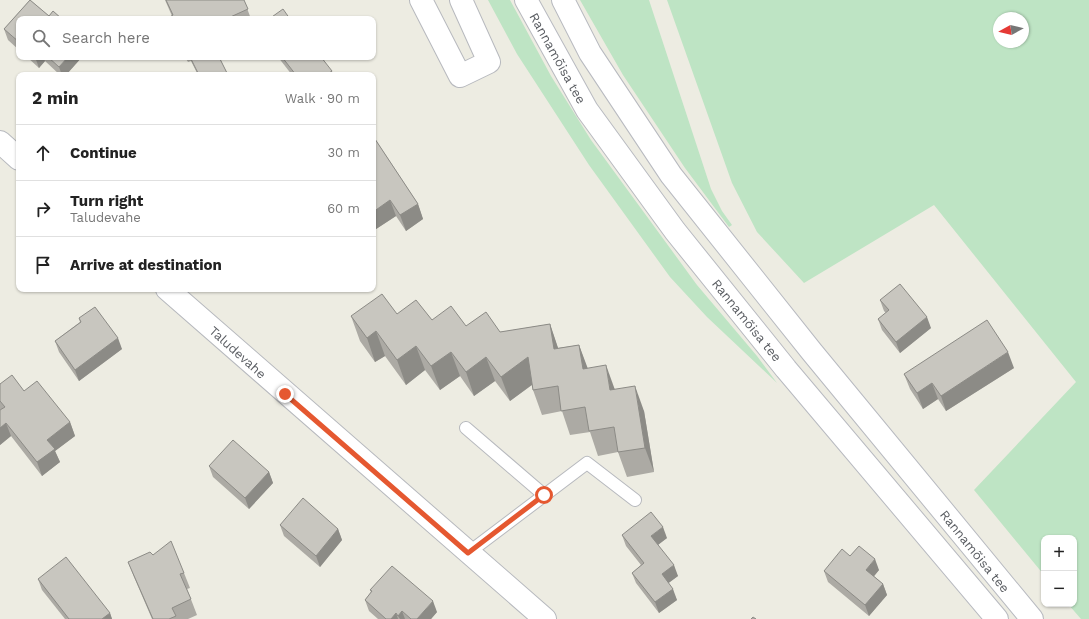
<!DOCTYPE html>
<html lang="en">
<head>
<meta charset="utf-8">
<style>
	:root { --surface:#fff; --page:#f6f6f6; --text:#222; --muted:#767676; --line:#e0e0e0 }
	body { margin:0; font-family:"Work Sans",sans-serif; background:var(--page); color:var(--text) }
	.controls { position:absolute; right:12px; bottom:12px; display:grid; overflow:hidden; border-radius:8px; box-shadow:0 1px 3px #0004 }
	.controls button { width:36px; height:36px; display:grid; place-items:center; padding:0; border:0; border-bottom:1px solid var(--line); background:var(--surface); color:var(--text); font:20px sans-serif }
	.compass { position:absolute; left:993px; top:12px; width:36px; height:36px; border-radius:50%; background:var(--surface); box-shadow:0 1px 3px #0004; rotate:262deg }
	.stop { position:absolute; width:12px; height:12px; margin:-9px; border:3px solid #e55830; border-radius:50%; background:#fff }
	.stop.end { background:#e55830; border-color:#fff; box-shadow:0 1px 4px #0008 }
	.list { margin:0; padding:0; list-style:none }
	h2 { display:flex; justify-content:space-between; align-items:center; height:52px; margin:0; padding:0 16px; font-size:17px }
	h2 small { font-size:13px; font-weight:400; color:var(--muted) }
	.list li { display:grid; grid-template-columns:26px 1fr auto; gap:12px; align-items:center; box-sizing:border-box; height:56px; padding:0 16px; border-top:1px solid var(--line) }
	.list b { display:block; font-size:15px; white-space:nowrap }
	.list p { margin:0; font-size:13px; white-space:nowrap; color:var(--muted) }
	.list em { font-size:13px; font-style:normal; color:var(--muted) }
	.icon { flex:none; width:22px; height:22px; fill:none; stroke:currentColor; stroke-width:2; stroke-linecap:round; stroke-linejoin:round }
	.map { position:relative; flex:none; width:1089px; height:619px; overflow:hidden }
	.search { position:absolute; background:var(--surface); box-shadow:0 1px 3px #0004; left:16px; top:16px; width:360px; height:44px; display:flex; align-items:center; gap:10px; box-sizing:border-box; padding:0 14px; border-radius:8px; color:var(--muted); font-size:15px }
	.panel { position:absolute; background:var(--surface); box-shadow:0 1px 3px #0004; left:16px; top:72px; width:360px; height:220px; border-radius:8px }
	.map>svg:first-child { display:block }
</style>
</head>
<body>
<div class="map">
<svg width="1089" height="619" viewBox="0 0 1089 619">
	<rect width="100%" height="100%" fill="#edece2"/>
	<g fill="#bee4c4" fill-rule="evenodd">
		<path d="M488 0H510L551 76 591 140 697 285 757 356 777 383 707 317 670 277 589 165 517 54Z"/>
		<path d="M580 0H649L711 189 722 211 732 225 729 227 685 168 623 75Z"/>
		<path d="M667 0H1089V619H1081L1068 604H1074V538H1044V575L974 490 1076 382 934 205 804 283 757 232 732 183ZM999 18H1023V42H999Z"/>
	</g>
	<g fill="none" stroke-linecap="round" stroke-linejoin="round">
		<defs>
			<g id="lane">
				<path d="M466 428 544 495"/>
				<path d="M468 553 587 463 635 500"/>
			</g>
			<g id="street">
				<path d="M421 0 460 76 489 62 461 0"/>
				<path d="M0 142 19 159"/>
				<path d="M167 289 545 619"/>
			</g>
			<g id="secondary">
				<path d="M526 0 587 110 675 231 786 369 997 619"/>
				<path d="M563 0 590 53 671 175 812 352 1032 619"/>
			</g>
		</defs>
		<use href="#lane" stroke="#b7b9be" stroke-width="14"/>
		<use href="#street" stroke="#b7b9be" stroke-width="24"/>
		<use href="#secondary" stroke="#b8bac0" stroke-width="24"/>
		<use href="#lane" stroke="#fff" stroke-width="12"/>
		<use href="#street" stroke="#fff" stroke-width="22"/>
		<use href="#secondary" stroke="#fff" stroke-width="22"/>
	</g>
	<g fill="#acaaa4">
		<path d="M30 0 49 16 53 11 62 19H19V50L8 40 4 29Z"/>
		<path d="M165 0H244L251 19H168L172 16Z"/>
		<path d="M27 57H82L66 75H60L45 61 39 68Z"/>
		<path d="M185 57H219L228 75H198L191 61 188 62Z"/>
		<path d="M278 57H322L333 75H292Z"/>
		<path d="M373 136 418 204 423 219 406 231 396 216 373 231Z"/>
		<path d="M880 300 931 328 900 353 882 330 878 319 886 313 884 311Z"/>
		<path d="M397 314 500 332 550 324 558 348 579 345 587 368 644 411 654 472 627 477 618 452 598 456 590 432 570 435 562 411 542 415 533 390 532 385 510 401 495 381 474 396 460 376 440 390 425 370 406 385 385 356 375 362 360 341 351 316Z"/>
		<path d="M79 318 122 349 79 381 59 352 55 341 80 322Z"/>
		<path d="M1014 368 946 411 938 399 923 409 910 389 904 374Z"/>
		<path d="M0 384 24 391 70 422 75 436 55 451 60 462 42 476 11 436 0 445V410H1L0 409Z"/>
		<path d="M209 466 269 472 273 483 249 509 213 477Z"/>
		<path d="M280 525 338 529 342 540 320 567 284 536Z"/>
		<path d="M622 535 667 538 658 545 678 576 668 583 677 600 659 613 636 583 632 573 641 565 626 546Z"/>
		<path d="M153 555 184 573 190 588 187 589 197 615 188 619H152L134 577 128 562Z"/>
		<path d="M850 556 879 570 874 576 883 584 887 595 869 616 828 582 824 571Z"/>
		<path d="M38 579 110 613 112 619H65L42 590Z"/>
		<path d="M370 590 437 612 431 619H378L369 611 365 600 371 592Z"/>
	</g>
	<g fill="#8c8b86">
		<path d="M35 57H43L45 61 39 68Z"/>
		<path d="M68 57H82L66 75H62L59 67Z"/>
		<path d="M332 71 333 75H326Z"/>
		<path d="M390 200 396 216 373 231V212Z"/>
		<path d="M418 204 423 219 406 231 400 215Z"/>
		<path d="M927 317 931 328 900 353 896 342Z"/>
		<path d="M550 324 558 348 554 349Z"/>
		<path d="M376 331 385 356 375 362 367 338Z"/>
		<path d="M118 338 122 349 79 381 75 370Z"/>
		<path d="M579 345 588 369H583Z"/>
		<path d="M416 346 425 370 406 385 397 360Z"/>
		<path d="M451 352 460 376 440 390 431 366Z"/>
		<path d="M1008 352 1014 368 946 411 941 396Z"/>
		<path d="M486 357 495 381 474 396 466 372Z"/>
		<path d="M528 357 537 381 510 401 501 377Z"/>
		<path d="M606 365 615 390H610Z"/>
		<path d="M932 383 938 399 923 409 917 393Z"/>
		<path d="M635 386 644 411 654 472 645 448Z"/>
		<path d="M70 422 75 436 55 451 60 462 42 476 37 462 47 440Z"/>
		<path d="M6 423 11 436 0 445V428Z"/>
		<path d="M269 472 273 483 249 509 245 498Z"/>
		<path d="M663 527 667 538 655 547 651 536Z"/>
		<path d="M338 529 342 540 320 567 316 556Z"/>
		<path d="M875 559 879 570 870 581 866 570Z"/>
		<path d="M674 565 678 576 666 585 662 574Z"/>
		<path d="M883 584 887 595 869 616 865 605Z"/>
		<path d="M673 589 677 600 659 613 655 602Z"/>
		<path d="M433 601 437 612 431 619H417Z"/>
		<path d="M402 611 405 619H400L398 616Z"/>
		<path d="M110 613 112 619H102Z"/>
		<path d="M396 613 398 619H391Z"/>
	</g>
	<g fill="#c8c6bf" stroke="#8c8b86">
		<path d="M30 0 49 16 53 11 62 19H19V42L4 29Z"/>
		<path d="M166 0H244L248 9 226 19H168V18L173 15Z"/>
		<path d="M283 9 290 19 293 16 295 19H269Z"/>
		<path d="M48 57H68L59 67Z"/>
		<path d="M190 57H219L228 75H199Z"/>
		<path d="M282 57H321L332 71 326 75H296Z"/>
		<path d="M373 136 418 204 400 215 390 200 373 212Z"/>
		<path d="M900 284 927 317 896 342 878 319 889 310 880 300Z"/>
		<path d="M382 294 397 314 416 300 432 320 451 306 466 326 486 312 500 332 550 324 554 349 579 345 583 369 606 365 610 390 635 386 645 448 618 452 614 427 589 431 585 407 561 411 558 386 533 390 528 357 501 377 486 357 466 372 451 352 431 366 416 346 397 360 376 331 367 338 351 316Z"/>
		<path d="M95 307 118 338 75 370 55 341 81 322 79 318Z"/>
		<path d="M987 320 1008 352 941 396 932 383 917 393 904 374Z"/>
		<path d="M12 375 24 391 37 381 70 422 47 440 55 449 37 462 6 423 0 428V410L5 407 0 401V384Z"/>
		<path d="M233 440 269 472 245 498 209 466Z"/>
		<path d="M303 498 338 529 316 556 280 525Z"/>
		<path d="M651 512 663 527 651 536 674 565 662 574 673 589 655 602 632 573 644 563 622 535Z"/>
		<path d="M171 541 184 573 180 574 191 599 172 608 176 616 169 619H153L128 562 150 552 153 555Z"/>
		<path d="M859 546 875 559 866 570 883 584 865 605 824 571 842 549 850 556Z"/>
		<path d="M66 557 110 613 102 619H69L38 579Z"/>
		<path d="M392 566 433 601 417 619H411L402 611 398 616 396 613 391 619H386L365 600 372 591 370 590Z"/>
		<path d="M753 617 756 619H751Z"/>
	</g>
	<g fill="none" stroke-linecap="round" stroke-linejoin="round">
		<path stroke="#e55830" stroke-width="5" d="M285 394 468 553 544 495"/>
	</g>
	<g text-anchor="middle" stroke-width="3" stroke-linejoin="round" paint-order="stroke">
		<g font-size="13" fill="#5a5d62" stroke="#fff">
			<text transform="translate(558 58) rotate(61)" y="5">Rannamõisa tee</text>
			<text transform="translate(747 320) rotate(51)" y="5">Rannamõisa tee</text>
			<text transform="translate(238 352) rotate(42)" y="5">Taludevahe</text>
			<text transform="translate(975 551) rotate(51)" y="5">Rannamõisa tee</text>
		</g>
	</g>
</svg>
<div class="controls">
<button>+</button>
<button>−</button>
</div>
<svg class="compass" viewBox="-18 -18 36 36"><path d="M0-13l5 13h-10z" fill="#e53935"/><path d="M0 13l5-13h-10z" fill="#767676"/></svg>
<div class="stop" style="left:544px;top:495px"></div>
<div class="stop end" style="left:285px;top:394px"></div>
<div class="search"><svg class="icon" aria-label="search" viewBox="0 0 24 24"><circle cx="10" cy="10" r="6"/><path d="M15 15l6 6"/></svg>Search here</div>
<section class="panel">
<h2>2 min<small>Walk · 90 m</small></h2>
<ul class="list">
<li><svg class="icon" aria-label="ahead" viewBox="0 0 24 24"><path d="M12 20V5M6 11l6-6 6 6"/></svg><div><b>Continue</b></div><em>30 m</em></li>
<li><svg class="icon" aria-label="right" viewBox="0 0 24 24"><path d="M7 20v-9h11M14 6l5 5-5 5"/></svg><div><b>Turn right</b><p>Taludevahe</p></div><em>60 m</em></li>
<li><svg class="icon" aria-label="arrive" viewBox="0 0 24 24"><path d="M6 21V4h12l-3 4 3 4H6"/></svg><div><b>Arrive at destination</b></div></li>
</ul>
</section>
</div>
</body>
</html>
